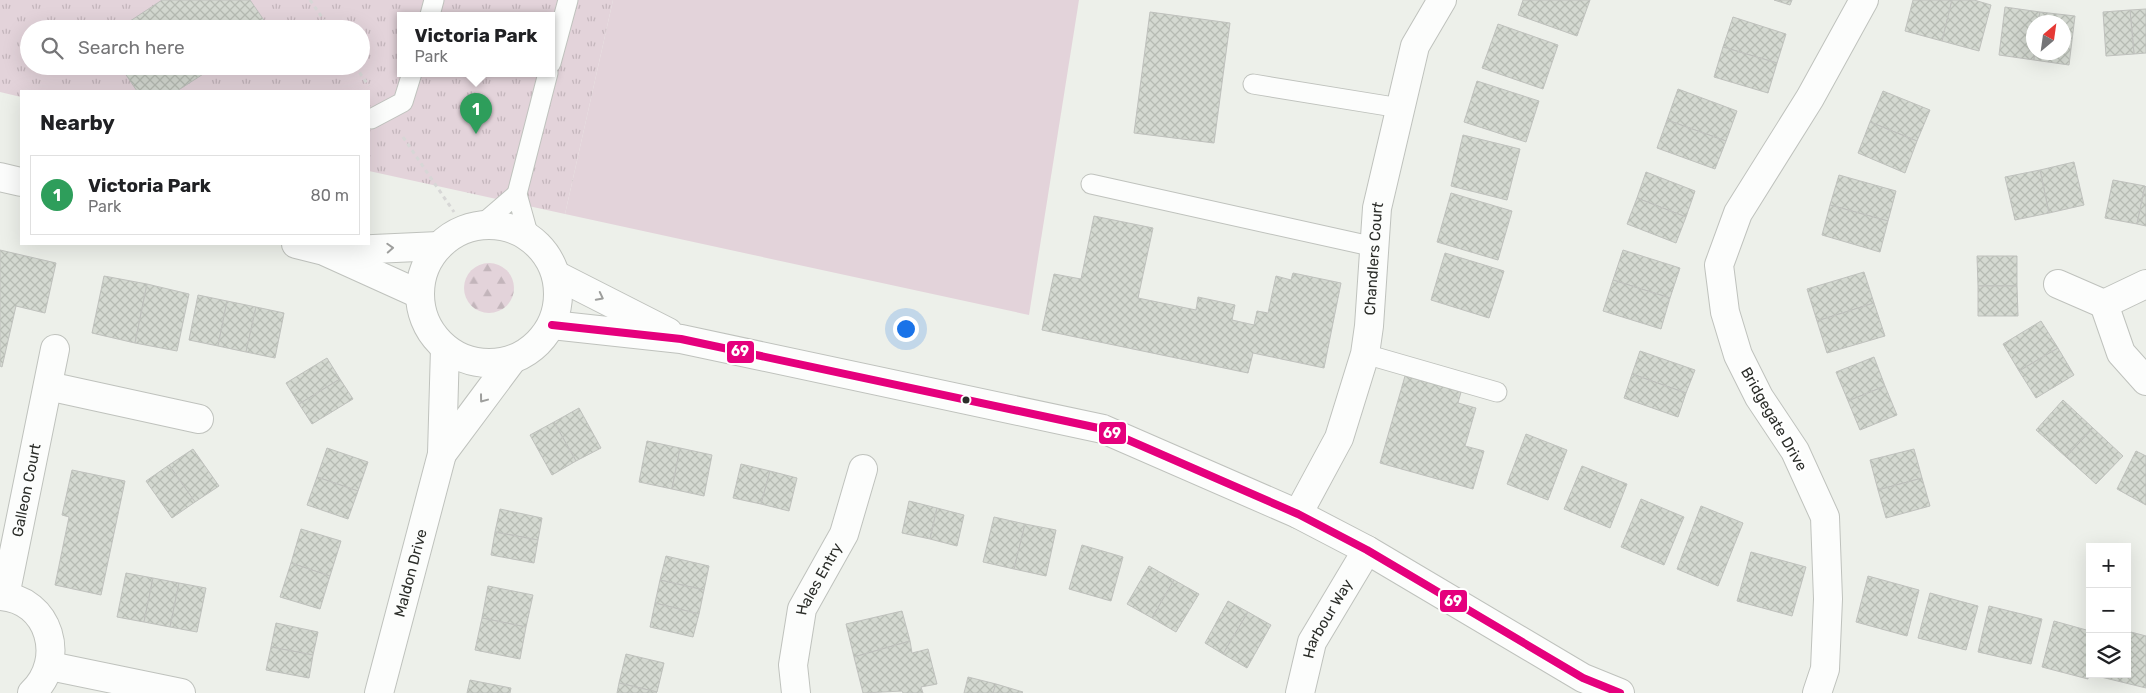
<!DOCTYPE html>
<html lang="en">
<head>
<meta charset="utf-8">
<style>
	:root { --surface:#fff; --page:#f2f2f2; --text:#202124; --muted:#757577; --line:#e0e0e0; --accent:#6f716d }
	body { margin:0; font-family:Rubik,sans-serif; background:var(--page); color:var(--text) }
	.controls { position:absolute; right:15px; bottom:15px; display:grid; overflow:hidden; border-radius:0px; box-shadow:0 5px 20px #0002 }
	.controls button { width:45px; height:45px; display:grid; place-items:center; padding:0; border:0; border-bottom:1px solid var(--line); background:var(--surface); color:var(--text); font:25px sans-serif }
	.compass { position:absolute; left:2026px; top:15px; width:45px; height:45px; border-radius:50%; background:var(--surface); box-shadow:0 5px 20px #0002; rotate:29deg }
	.you { position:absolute; left:905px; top:328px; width:18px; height:18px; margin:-12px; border:4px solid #fff; border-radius:50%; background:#1a73e8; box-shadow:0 0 0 8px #1a73e833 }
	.badge { display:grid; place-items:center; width:32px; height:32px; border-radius:50%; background:var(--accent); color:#fff; font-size:16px; font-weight:700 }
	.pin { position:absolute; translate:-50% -41px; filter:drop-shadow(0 1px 2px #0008) }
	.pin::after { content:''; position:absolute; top:26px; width:18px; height:15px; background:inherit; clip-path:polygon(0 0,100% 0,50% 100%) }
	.popup { position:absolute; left:397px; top:12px; width:158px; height:65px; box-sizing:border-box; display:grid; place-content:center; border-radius:0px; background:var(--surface); filter:drop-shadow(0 1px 4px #0005); font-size:16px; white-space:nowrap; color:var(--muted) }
	.popup b { font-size:19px; color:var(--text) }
	.popup::after { content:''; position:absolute; left:50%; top:100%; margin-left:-10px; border:10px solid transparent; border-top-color:var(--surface) }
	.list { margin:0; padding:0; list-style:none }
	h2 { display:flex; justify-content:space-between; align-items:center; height:65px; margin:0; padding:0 20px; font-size:21px }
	h2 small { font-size:16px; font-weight:400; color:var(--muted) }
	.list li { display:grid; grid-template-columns:32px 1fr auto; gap:15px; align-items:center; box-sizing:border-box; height:80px; margin:0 10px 10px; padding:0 10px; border:1px solid var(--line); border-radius:0px }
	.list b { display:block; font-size:19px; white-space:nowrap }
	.list p { margin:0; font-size:16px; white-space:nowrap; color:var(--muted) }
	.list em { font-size:16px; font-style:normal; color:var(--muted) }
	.icon { flex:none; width:28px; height:28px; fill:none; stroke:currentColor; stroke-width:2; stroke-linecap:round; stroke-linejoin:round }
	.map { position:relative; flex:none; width:2146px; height:693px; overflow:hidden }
	.search { position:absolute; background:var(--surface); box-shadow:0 5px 20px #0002; left:20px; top:20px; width:350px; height:55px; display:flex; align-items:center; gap:12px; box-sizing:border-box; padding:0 18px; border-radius:28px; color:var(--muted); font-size:19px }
	.panel { position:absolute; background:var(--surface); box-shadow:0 5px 20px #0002; left:20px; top:90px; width:350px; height:155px; border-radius:0px }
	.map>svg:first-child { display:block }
</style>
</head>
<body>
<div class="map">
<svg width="2146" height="693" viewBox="0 0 2146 693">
	<defs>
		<pattern id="forest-firs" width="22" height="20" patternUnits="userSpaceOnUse" patternTransform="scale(1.25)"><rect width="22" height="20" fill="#e3d3da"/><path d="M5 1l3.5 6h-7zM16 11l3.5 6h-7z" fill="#c3b5bb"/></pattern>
		<pattern id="park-tufts" width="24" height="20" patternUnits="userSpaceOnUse" patternTransform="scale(1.25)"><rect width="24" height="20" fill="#e3d3da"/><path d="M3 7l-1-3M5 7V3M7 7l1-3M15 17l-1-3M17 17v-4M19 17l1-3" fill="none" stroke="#c3b5bb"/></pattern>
		<pattern id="building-cross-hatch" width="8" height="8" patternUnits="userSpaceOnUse" patternTransform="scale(1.25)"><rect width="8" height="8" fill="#d4d9d1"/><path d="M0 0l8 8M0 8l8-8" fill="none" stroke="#b6bbb3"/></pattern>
	</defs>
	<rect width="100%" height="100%" fill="#edf0ea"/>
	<path fill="#e3d3da" d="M613 0H1079L1029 315 565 214Z"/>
	<circle fill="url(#forest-firs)" cx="489" cy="288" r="25"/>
	<path fill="url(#park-tufts)" fill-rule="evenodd" d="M0 0H613L565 214 369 171V91H21V97L0 92ZM401 15H551V73H401ZM29 29H361V66H29Z"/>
	<g fill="url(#building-cross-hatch)" stroke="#bfc1bd">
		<path d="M162 0H250L270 29H118Z"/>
		<path d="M1523 0H1590L1577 36 1518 15Z"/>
		<path d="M1774 0H1792L1790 5Z"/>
		<path d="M1913 0H1952L1942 41 1905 31Z"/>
		<path d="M1952 0H1974L1991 5 1979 51 1942 41Z"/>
		<path d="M2005 7 2040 12 2038 22H2034V60L1999 55Z"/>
		<path d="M2146 9V53L2134 54 2130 10Z"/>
		<path d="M2130 10 2134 54 2106 56 2103 12Z"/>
		<path d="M1150 12 1230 23 1214 143 1134 133Z"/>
		<path d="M2040 12 2075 16 2069 65 2034 60 2035 52H2064V22H2038Z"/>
		<path d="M1733 17 1786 34 1777 63 1723 47Z"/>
		<path d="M1498 24 1558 45 1543 89 1482 68Z"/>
		<path d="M1723 47 1777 63 1768 93 1714 77Z"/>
		<path d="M120 66H227L218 73 214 67 177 91H137Z"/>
		<path d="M1477 81 1539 101 1526 142 1464 122Z"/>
		<path d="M1678 89 1737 111 1726 141 1667 120Z"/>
		<path d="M1883 91 1930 110 1917 141 1870 122Z"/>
		<path d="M1667 120 1726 141 1715 169 1657 148Z"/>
		<path d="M1870 122 1917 141 1905 173 1858 153Z"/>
		<path d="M1463 135 1520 149 1507 200 1451 186Z"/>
		<path d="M2074 162 2084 205 2049 213 2040 170Z"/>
		<path d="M2040 170 2049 213 2015 220 2005 177Z"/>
		<path d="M1646 172 1695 191 1686 217 1637 198Z"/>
		<path d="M1839 175 1896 191 1888 221 1830 205Z"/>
		<path d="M2113 180 2145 186 2137 224 2105 218Z"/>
		<path d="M2145 186 2146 187V226L2137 224Z"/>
		<path d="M1451 193 1512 211 1498 260 1437 242Z"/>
		<path d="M1637 198 1686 217 1676 243 1627 224Z"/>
		<path d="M1830 205 1888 221 1880 252 1822 235Z"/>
		<path d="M1094 216 1153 228 1138 298 1196 310 1198 297 1235 305 1232 320 1254 325 1257 311 1268 313 1276 276 1291 280 1293 273 1341 283 1324 368 1253 353 1248 373 1042 330 1054 274 1081 279Z"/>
		<path d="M0 250 56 263 45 313 16 306 2 367 0 366Z"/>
		<path d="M1623 250 1680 268 1670 298 1613 280Z"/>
		<path d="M1445 253 1504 271 1489 318 1431 300Z"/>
		<path d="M1977 256H2017V286H1978Z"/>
		<path d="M1864 272 1874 303 1817 321 1807 289Z"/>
		<path d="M104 276 147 284 135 343 92 333Z"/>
		<path d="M1613 280 1670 298 1661 329 1603 311Z"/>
		<path d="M147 284 189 294 177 351 135 343Z"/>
		<path d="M1978 286H2017L2018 316H1978Z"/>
		<path d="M198 295 227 301 218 346 189 340Z"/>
		<path d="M227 301 256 307 246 352 218 346Z"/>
		<path d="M1874 303 1885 336 1827 353 1817 321Z"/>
		<path d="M256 307 284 313 275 358 246 352Z"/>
		<path d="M2041 321 2058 348 2019 371 2003 344Z"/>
		<path d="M2058 348 2074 375 2036 398 2019 371Z"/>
		<path d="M1640 351 1695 370 1686 393 1632 374Z"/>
		<path d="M1874 357 1885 386 1848 401 1836 372Z"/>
		<path d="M327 358 340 379 299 404 286 383Z"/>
		<path d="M1632 374 1686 393 1678 417 1624 398Z"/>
		<path d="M1405 376 1461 392 1458 403 1476 408 1465 446 1484 451 1473 489 1380 463Z"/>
		<path d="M340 379 353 399 312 424 299 404Z"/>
		<path d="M1885 386 1897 415 1860 430 1848 401Z"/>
		<path d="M2063 400 2093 428 2066 457 2036 430Z"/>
		<path d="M579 408 601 448 576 461 554 422Z"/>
		<path d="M554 422 576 461 552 475 530 435Z"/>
		<path d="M2093 428 2123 456 2096 484 2066 457Z"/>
		<path d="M1526 434 1567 450 1548 500 1507 484Z"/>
		<path d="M647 441 680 448 672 489 639 482Z"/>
		<path d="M327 448 368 462 358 491 317 477Z"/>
		<path d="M680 448 712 455 704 496 672 489Z"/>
		<path d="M193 449 219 486 195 502 169 465Z"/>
		<path d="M1914 449 1922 478 1878 490 1870 460Z"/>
		<path d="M2136 451 2146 456V505L2117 489Z"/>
		<path d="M741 464 770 471 761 504 733 498Z"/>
		<path d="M169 465 195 502 172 518 146 481Z"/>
		<path d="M1582 466 1627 484 1610 528 1564 509Z"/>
		<path d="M72 470 125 481 101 595 55 585 69 517 62 515Z"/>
		<path d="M770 471 797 478 789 511 761 504Z"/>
		<path d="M317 477 358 491 348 519 307 505Z"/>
		<path d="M1922 478 1930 506 1886 518 1878 490Z"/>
		<path d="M1641 499 1684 517 1664 565 1621 547Z"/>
		<path d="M909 501 937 508 930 539 902 533Z"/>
		<path d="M1701 506 1743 523 1718 586 1677 569Z"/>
		<path d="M937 508 964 515 957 546 930 539Z"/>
		<path d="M500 509 542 518 538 540 495 532Z"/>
		<path d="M994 517 1025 524 1014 569 983 562Z"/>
		<path d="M1025 524 1056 530 1046 576 1014 569Z"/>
		<path d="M301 529 341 541 330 576 291 563Z"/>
		<path d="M495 532 538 540 534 563 491 555Z"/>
		<path d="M1082 545 1123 557 1111 601 1069 589Z"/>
		<path d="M1751 552 1806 567 1792 616 1737 601Z"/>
		<path d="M666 556 709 566 704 590 660 580Z"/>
		<path d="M291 563 330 576 320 609 280 597Z"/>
		<path d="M1149 566 1174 580 1152 618 1127 604Z"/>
		<path d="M126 573 153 578 144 622 117 617Z"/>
		<path d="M1868 576 1919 590 1907 636 1856 622Z"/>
		<path d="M153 578 179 583 170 627 144 622Z"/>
		<path d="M660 580 704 590 699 614 655 603Z"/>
		<path d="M1174 580 1199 594 1176 632 1152 618Z"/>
		<path d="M179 583 206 588 197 632 170 627Z"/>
		<path d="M488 586 533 595 526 627 482 618Z"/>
		<path d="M1930 593 1978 606 1966 650 1918 638Z"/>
		<path d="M1228 601 1248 612 1223 654 1205 643Z"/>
		<path d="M655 603 699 614 693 637 650 627Z"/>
		<path d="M1989 606 2042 619 2031 664 1978 652Z"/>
		<path d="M902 611 910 641 854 657 846 624Z"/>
		<path d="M1248 612 1271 625 1247 668 1223 654Z"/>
		<path d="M482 618 526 627 520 659 475 650Z"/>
		<path d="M2054 621 2090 631 2088 679 2042 667Z"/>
		<path d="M276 623 318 632 313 655 271 647Z"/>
		<path d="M2127 631 2146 636V688L2101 677 2102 674H2127Z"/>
		<path d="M910 641 912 653 928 649 937 684 921 687 923 693H903L902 691 863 693 854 657Z"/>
		<path d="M271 647 313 655 309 678 266 670Z"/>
		<path d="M626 654 664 663 657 692 619 683Z"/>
		<path d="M968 677 996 684 993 693H964Z"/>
		<path d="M470 680 511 688 510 693H467Z"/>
		<path d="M619 683 657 692 656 693H617Z"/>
		<path d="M996 684 1023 692 1022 693H993Z"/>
	</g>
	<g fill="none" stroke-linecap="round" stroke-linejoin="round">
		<defs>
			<g id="service">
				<path d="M430 15 434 0"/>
				<path d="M551 63 568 0"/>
				<path d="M1253 84 1400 108"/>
				<path d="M371 119 403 102 412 73"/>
				<path d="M1091 184 1375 247"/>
				<path d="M480 226 517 194"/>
				<path d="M529 237 517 194 548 73"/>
				<path d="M1365 354 1497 392"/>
			</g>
			<g id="minor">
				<path d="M2058 284 2104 304 2146 284"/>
				<path d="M2104 304 2121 353 2146 381"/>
				<path d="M48 386 199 419"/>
				<path d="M442 454 512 360"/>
				<path id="s1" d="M1298 514 1339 438 1365 354 1369 326 1377 208 1415 46 1442 0"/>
				<path d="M0 596C50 599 67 660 32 693"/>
				<path id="s2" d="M5 596 55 349"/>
				<path d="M50 666 181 693"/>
				<path id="s3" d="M379 693 442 454 445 348"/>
				<path id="s4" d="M796 693 793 665 802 609 844 534 863 469"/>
				<path id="s5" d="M1300 693 1312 642 1367 550"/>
				<path d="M1817 693 1825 669 1828 599 1825 517 1795 451 1759 397 1738 355 1725 312 1719 265 1738 213 1810 98 1864 0"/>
			</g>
			<g id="tertiary">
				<path d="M0 177 21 182"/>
				<circle cx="489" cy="294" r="69"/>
				<path d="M296 244 324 251 419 294"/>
				<path d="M330 251 439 246"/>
				<path d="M556 275 668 332"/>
				<path d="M552 325 681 339 1103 429 1298 514 1367 550 1583 678 1620 693"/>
			</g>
		</defs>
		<use href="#service" stroke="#bfc2bd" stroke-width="21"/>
		<use href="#minor" stroke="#bfc2bd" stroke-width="30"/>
		<use href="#tertiary" stroke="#bfc2bd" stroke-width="30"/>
		<g stroke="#d7d7d6" stroke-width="3" stroke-dasharray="4 4" stroke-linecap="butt">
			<path d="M310 0 330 29"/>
			<path d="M355 66 369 86"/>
			<path d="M403 137 454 212"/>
		</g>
		<use href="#service" stroke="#fcfdfc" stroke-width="19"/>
		<use href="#minor" stroke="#fcfdfc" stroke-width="28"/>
		<use href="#tertiary" stroke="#fcfdfc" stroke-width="28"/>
		<defs>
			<path id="bus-1" d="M552 325 681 339 1103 429 1298 514 1367 550 1583 678 1620 693"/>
		</defs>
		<use href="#bus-1" stroke="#fff" stroke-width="11"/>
		<use href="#bus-1" stroke="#e5007d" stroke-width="8"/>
	</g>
	<defs><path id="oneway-chevron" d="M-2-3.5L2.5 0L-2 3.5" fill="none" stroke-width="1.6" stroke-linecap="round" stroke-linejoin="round" transform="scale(1.25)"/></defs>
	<g stroke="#9e9f9d">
		<use href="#oneway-chevron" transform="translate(390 248) rotate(-3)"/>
		<use href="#oneway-chevron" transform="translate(600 297) rotate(27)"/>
		<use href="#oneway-chevron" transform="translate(483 399) rotate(127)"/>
	</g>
	<circle fill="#2b2d29" stroke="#fff" stroke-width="2" cx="966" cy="400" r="4.5"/>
	<g text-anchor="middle" stroke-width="5" stroke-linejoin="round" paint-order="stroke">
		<g font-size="15" fill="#2b2d29" stroke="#fff">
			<text dy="5" stroke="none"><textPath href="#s1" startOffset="270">Chandlers Court</textPath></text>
			<text transform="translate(1774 419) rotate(60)" y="5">Bridgegate Drive</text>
			<text dy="5" stroke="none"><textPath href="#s2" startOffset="108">Galleon Court</textPath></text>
			<text dy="5" stroke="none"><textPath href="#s3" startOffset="124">Maldon Drive</textPath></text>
			<text dy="5" stroke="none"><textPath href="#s4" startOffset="119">Hales Entry</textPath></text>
			<text dy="5" stroke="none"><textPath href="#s5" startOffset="80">Harbour Way</textPath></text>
		</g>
	</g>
	<g stroke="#fff" stroke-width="2">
		<rect x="726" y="340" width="29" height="24" rx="5" fill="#e5007d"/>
		<rect x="1098" y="421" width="29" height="24" rx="5" fill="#e5007d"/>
		<rect x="1439" y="589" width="29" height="24" rx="5" fill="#e5007d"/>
	</g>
	<g font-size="14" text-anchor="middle" font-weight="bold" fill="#fff">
		<text x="740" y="356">69</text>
		<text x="1112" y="438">69</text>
		<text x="1453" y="606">69</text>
	</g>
</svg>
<div class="controls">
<button>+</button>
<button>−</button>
<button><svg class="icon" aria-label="layers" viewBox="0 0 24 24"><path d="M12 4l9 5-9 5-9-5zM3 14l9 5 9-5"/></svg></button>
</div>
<svg class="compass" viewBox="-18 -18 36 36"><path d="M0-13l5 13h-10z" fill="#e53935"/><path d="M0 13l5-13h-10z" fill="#757577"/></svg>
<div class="you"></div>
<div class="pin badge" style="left:476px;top:134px;background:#2e9e5b">1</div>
<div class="popup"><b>Victoria Park</b>Park</div>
<div class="search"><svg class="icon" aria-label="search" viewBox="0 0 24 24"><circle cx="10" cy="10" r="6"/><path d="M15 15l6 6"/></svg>Search here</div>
<section class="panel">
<h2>Nearby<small></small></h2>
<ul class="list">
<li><span class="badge" style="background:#2e9e5b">1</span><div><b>Victoria Park</b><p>Park</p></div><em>80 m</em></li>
</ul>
</section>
</div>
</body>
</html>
